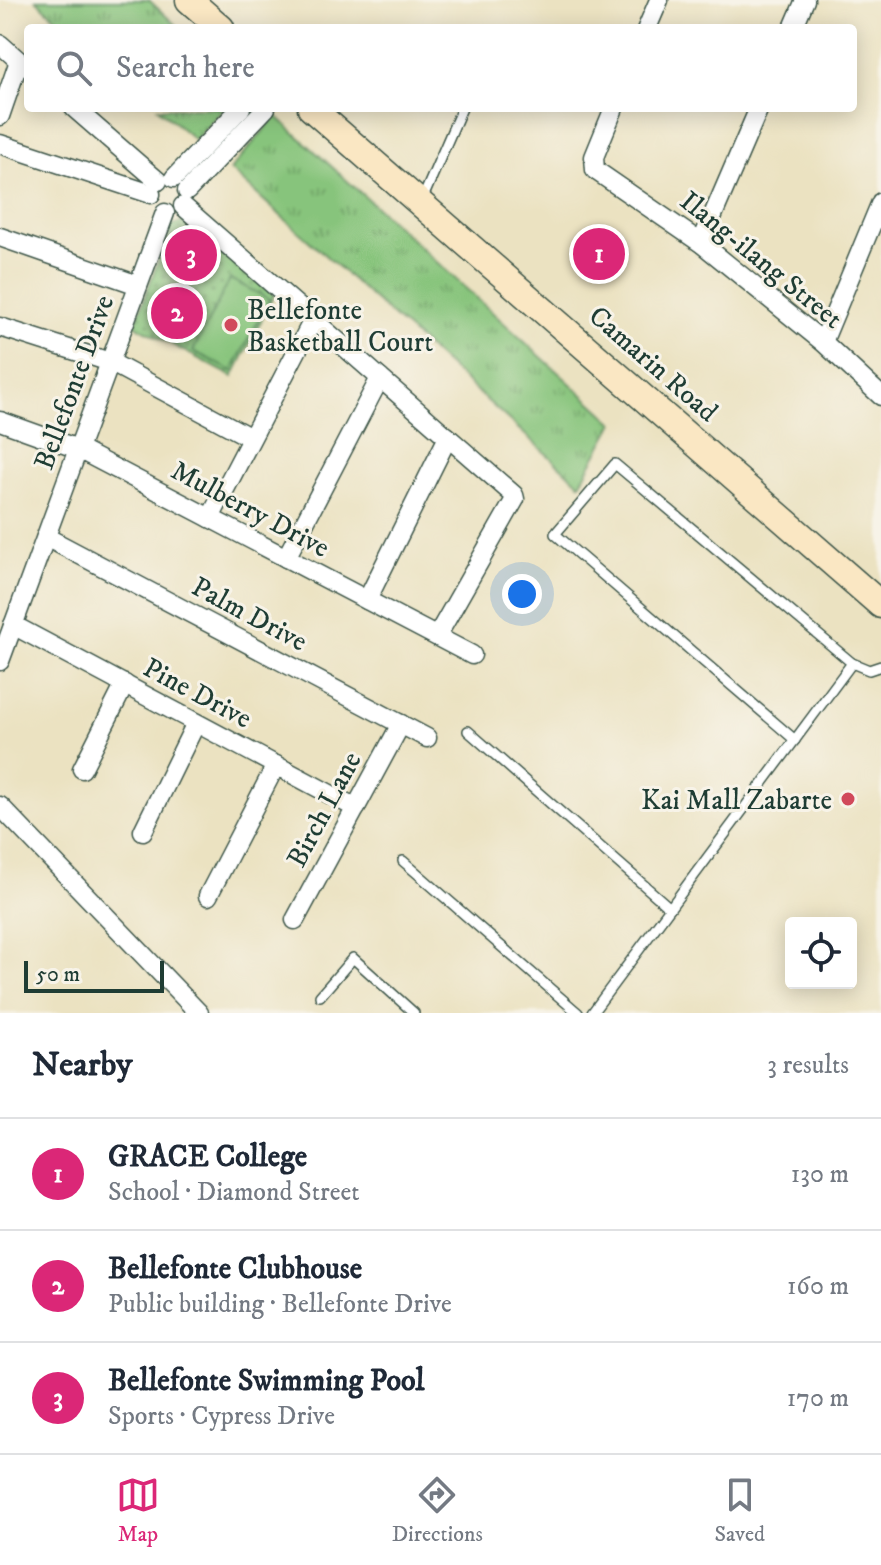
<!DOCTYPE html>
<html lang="en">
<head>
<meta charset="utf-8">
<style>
	:root { --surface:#fff; --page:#f6f6f7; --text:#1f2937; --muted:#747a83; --line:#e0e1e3; --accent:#db2777 }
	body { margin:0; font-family:"IM FELL DW Pica",serif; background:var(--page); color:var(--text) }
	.controls { position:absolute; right:24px; bottom:24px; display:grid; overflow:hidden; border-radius:8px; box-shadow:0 4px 20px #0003 }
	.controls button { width:72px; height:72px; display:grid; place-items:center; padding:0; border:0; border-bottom:2px solid var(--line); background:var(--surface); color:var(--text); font:40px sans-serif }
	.scale { position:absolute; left:24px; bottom:20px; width:140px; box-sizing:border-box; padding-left:8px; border:4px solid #1f3d34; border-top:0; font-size:22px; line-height:28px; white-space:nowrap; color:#1f3d34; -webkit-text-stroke:6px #f7f3e8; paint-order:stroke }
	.you { position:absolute; left:522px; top:594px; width:28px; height:28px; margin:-20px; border:6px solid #fff; border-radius:50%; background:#1a73e8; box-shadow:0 0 0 12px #1a73e833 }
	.badge { display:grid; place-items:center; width:52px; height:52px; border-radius:50%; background:var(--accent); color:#fff; font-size:26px; font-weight:700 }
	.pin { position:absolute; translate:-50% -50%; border:4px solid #fff; box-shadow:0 2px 8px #0006 }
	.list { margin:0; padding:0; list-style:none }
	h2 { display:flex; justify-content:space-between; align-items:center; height:104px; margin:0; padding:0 32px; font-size:34px }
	h2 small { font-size:26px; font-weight:400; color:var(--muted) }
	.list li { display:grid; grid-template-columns:52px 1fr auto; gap:24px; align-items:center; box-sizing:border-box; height:112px; padding:0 32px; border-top:2px solid var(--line) }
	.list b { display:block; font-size:30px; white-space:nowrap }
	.list p { margin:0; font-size:26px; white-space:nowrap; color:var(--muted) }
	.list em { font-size:26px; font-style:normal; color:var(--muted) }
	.icon { flex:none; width:44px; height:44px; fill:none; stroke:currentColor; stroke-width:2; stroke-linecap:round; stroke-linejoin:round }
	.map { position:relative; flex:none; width:881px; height:1013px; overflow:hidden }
	.search { position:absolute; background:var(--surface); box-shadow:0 4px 20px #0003; left:24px; right:24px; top:24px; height:88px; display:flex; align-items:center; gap:20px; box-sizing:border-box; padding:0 28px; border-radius:8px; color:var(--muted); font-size:30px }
	.sheet { height:440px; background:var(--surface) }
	nav { display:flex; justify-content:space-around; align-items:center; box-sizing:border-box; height:112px; border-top:2px solid var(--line); background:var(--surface); font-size:22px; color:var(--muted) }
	nav a { display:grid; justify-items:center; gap:4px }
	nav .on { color:var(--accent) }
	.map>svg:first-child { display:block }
</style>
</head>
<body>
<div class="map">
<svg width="881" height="1013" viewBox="0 0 881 1013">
	<defs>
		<pattern id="grass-tufts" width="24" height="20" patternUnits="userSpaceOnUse" patternTransform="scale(2)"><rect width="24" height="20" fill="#87c47b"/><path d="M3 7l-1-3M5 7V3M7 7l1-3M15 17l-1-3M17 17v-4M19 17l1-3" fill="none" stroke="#6ea066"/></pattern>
		<pattern id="park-dots" width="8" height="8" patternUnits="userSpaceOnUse" patternTransform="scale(2)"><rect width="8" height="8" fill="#87c47b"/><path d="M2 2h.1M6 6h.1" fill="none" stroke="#6ea066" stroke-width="1.8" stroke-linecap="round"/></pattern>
		<pattern id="water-rules" width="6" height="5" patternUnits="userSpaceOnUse" patternTransform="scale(2)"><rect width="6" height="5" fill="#60a9d7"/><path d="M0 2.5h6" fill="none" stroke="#4f8baf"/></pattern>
	</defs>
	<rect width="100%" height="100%" fill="#f7f3e8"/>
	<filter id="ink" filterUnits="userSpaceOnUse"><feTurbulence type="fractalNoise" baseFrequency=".0125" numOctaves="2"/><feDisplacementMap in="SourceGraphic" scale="16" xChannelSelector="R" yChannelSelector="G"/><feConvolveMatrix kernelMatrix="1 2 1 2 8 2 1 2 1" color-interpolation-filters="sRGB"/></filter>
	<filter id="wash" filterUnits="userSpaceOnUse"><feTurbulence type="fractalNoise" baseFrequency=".006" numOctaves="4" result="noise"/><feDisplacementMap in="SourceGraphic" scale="32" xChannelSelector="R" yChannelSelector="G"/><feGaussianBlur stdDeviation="1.8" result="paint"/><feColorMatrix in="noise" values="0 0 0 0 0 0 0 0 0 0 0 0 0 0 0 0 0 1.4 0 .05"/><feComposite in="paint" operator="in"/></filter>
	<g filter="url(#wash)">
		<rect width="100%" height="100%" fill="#ebe2c1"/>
		<g fill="url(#grass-tufts)" stroke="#538058" stroke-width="2">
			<path d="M36 0H149L179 28H67Z"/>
			<path d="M158 108H224L195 140Z"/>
			<path d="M276 116 614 423 580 484 230 170Z"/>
		</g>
		<path fill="url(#park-dots)" stroke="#538058" stroke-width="2" d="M188 221 274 295 233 377 135 325 171 225Z"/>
		<path fill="#87c47b" stroke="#538058" stroke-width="2" d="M230 279 269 299 232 371 193 351Z"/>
		<path fill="url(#water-rules)" stroke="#407386" stroke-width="2" d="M183 243 192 250 204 251 211 258 209 265 176 264 179 246Z"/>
	</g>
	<g filter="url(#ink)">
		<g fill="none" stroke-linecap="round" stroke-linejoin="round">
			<defs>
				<g id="service">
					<path d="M422 200 462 108"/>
					<path d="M468 731 670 908"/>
					<path d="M795 740 555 534 615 464 852 663 869 670 881 666"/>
					<path d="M403 861 578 1013"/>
					<path d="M320 996 353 958 414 1013"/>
					<path d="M592 1013 852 663"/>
				</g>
				<g id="minor">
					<path d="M647 28 659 0"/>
					<path d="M793 28 805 0"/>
					<path d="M0 44 26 67"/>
					<path d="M74 108 158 181"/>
					<path d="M614 108 594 157 595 170 701 243 823 342 881 396"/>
					<path d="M0 116 19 61"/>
					<path d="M0 144 151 194"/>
					<path d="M174 178 241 108"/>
					<path d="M187 191 266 108"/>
					<path d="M183 206 514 495 515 499 437 636"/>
					<path d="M0 237 138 285"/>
					<path d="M701 243 759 108"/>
					<path d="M0 327 110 362 251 438"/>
					<path d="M823 342 881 202"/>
					<path d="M0 421 78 449 472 655"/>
					<path d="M210 518 313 320"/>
					<path d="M46 537 427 738"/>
					<path d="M286 558 380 378"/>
					<path d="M367 600 448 437"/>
					<path d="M13 625 356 808"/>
					<path d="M0 661 165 213"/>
					<path d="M82 769 125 684"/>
					<path d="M0 806 199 1013"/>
					<path d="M143 831 196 723"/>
					<path d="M208 896 276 765"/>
					<path d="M295 920 401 724"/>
				</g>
				<g id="secondary">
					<path d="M189 0 221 28"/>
					<path d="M311 108 881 605"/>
				</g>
			</defs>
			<use href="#service" stroke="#3e5649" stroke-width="12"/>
			<use href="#minor" stroke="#3e5649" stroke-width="21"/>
			<use href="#secondary" stroke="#3e5649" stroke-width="29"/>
			<use href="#service" stroke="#fff" stroke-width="9"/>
			<use href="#minor" stroke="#fff" stroke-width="18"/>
			<use href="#secondary" stroke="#fae7c3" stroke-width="26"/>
		</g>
	</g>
	<g fill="#d1495b" stroke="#f7f3e8" stroke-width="3">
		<circle cx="231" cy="325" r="8"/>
		<circle cx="848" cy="799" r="8"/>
	</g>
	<g text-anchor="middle" stroke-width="6" stroke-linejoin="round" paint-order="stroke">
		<g font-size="28" fill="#1f3d34" stroke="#f7f3e8">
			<text transform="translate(762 259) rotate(39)" y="10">Ilang-ilang Street</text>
			<text transform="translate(654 363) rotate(41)" y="10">Camarin Road</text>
			<text transform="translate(73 382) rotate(-70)" y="10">Bellefonte Drive</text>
			<text transform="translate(251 508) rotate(28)" y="10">Mulberry Drive</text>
			<text transform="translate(250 613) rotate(28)" y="10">Palm Drive</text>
			<text transform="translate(198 692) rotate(28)" y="10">Pine Drive</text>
			<text transform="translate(323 809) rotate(-62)" y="10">Birch Lane</text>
		</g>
		<g font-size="28" fill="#1f3d34" stroke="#f7f3e8" text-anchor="start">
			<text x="247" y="319">Bellefonte<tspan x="247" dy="32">Basketball Court</tspan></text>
			<text x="832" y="809" text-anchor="end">Kai Mall Zabarte</text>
		</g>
	</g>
</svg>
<div class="controls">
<button><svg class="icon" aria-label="locate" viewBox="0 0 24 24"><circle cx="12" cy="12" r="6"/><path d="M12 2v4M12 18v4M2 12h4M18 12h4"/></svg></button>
</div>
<div class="scale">50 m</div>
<div class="you"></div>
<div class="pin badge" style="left:599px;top:254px">1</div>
<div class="pin badge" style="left:177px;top:313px">2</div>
<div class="pin badge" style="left:191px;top:255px">3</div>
<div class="search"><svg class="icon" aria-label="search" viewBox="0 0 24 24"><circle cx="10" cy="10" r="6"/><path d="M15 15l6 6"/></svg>Search here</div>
</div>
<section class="sheet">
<h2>Nearby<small>3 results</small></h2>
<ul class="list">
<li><span class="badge">1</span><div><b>GRACE College</b><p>School · Diamond Street</p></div><em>130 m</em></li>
<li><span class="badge">2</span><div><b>Bellefonte Clubhouse</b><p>Public building · Bellefonte Drive</p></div><em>160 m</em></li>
<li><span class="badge">3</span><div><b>Bellefonte Swimming Pool</b><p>Sports · Cypress Drive</p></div><em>170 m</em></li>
</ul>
</section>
<nav>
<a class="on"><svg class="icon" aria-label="map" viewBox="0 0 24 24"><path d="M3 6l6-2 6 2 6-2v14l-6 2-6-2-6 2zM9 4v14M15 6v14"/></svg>Map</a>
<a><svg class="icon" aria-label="directions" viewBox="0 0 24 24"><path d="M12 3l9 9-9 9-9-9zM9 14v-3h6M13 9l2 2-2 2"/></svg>Directions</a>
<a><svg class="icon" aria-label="saved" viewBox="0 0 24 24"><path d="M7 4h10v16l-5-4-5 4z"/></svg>Saved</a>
</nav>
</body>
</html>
